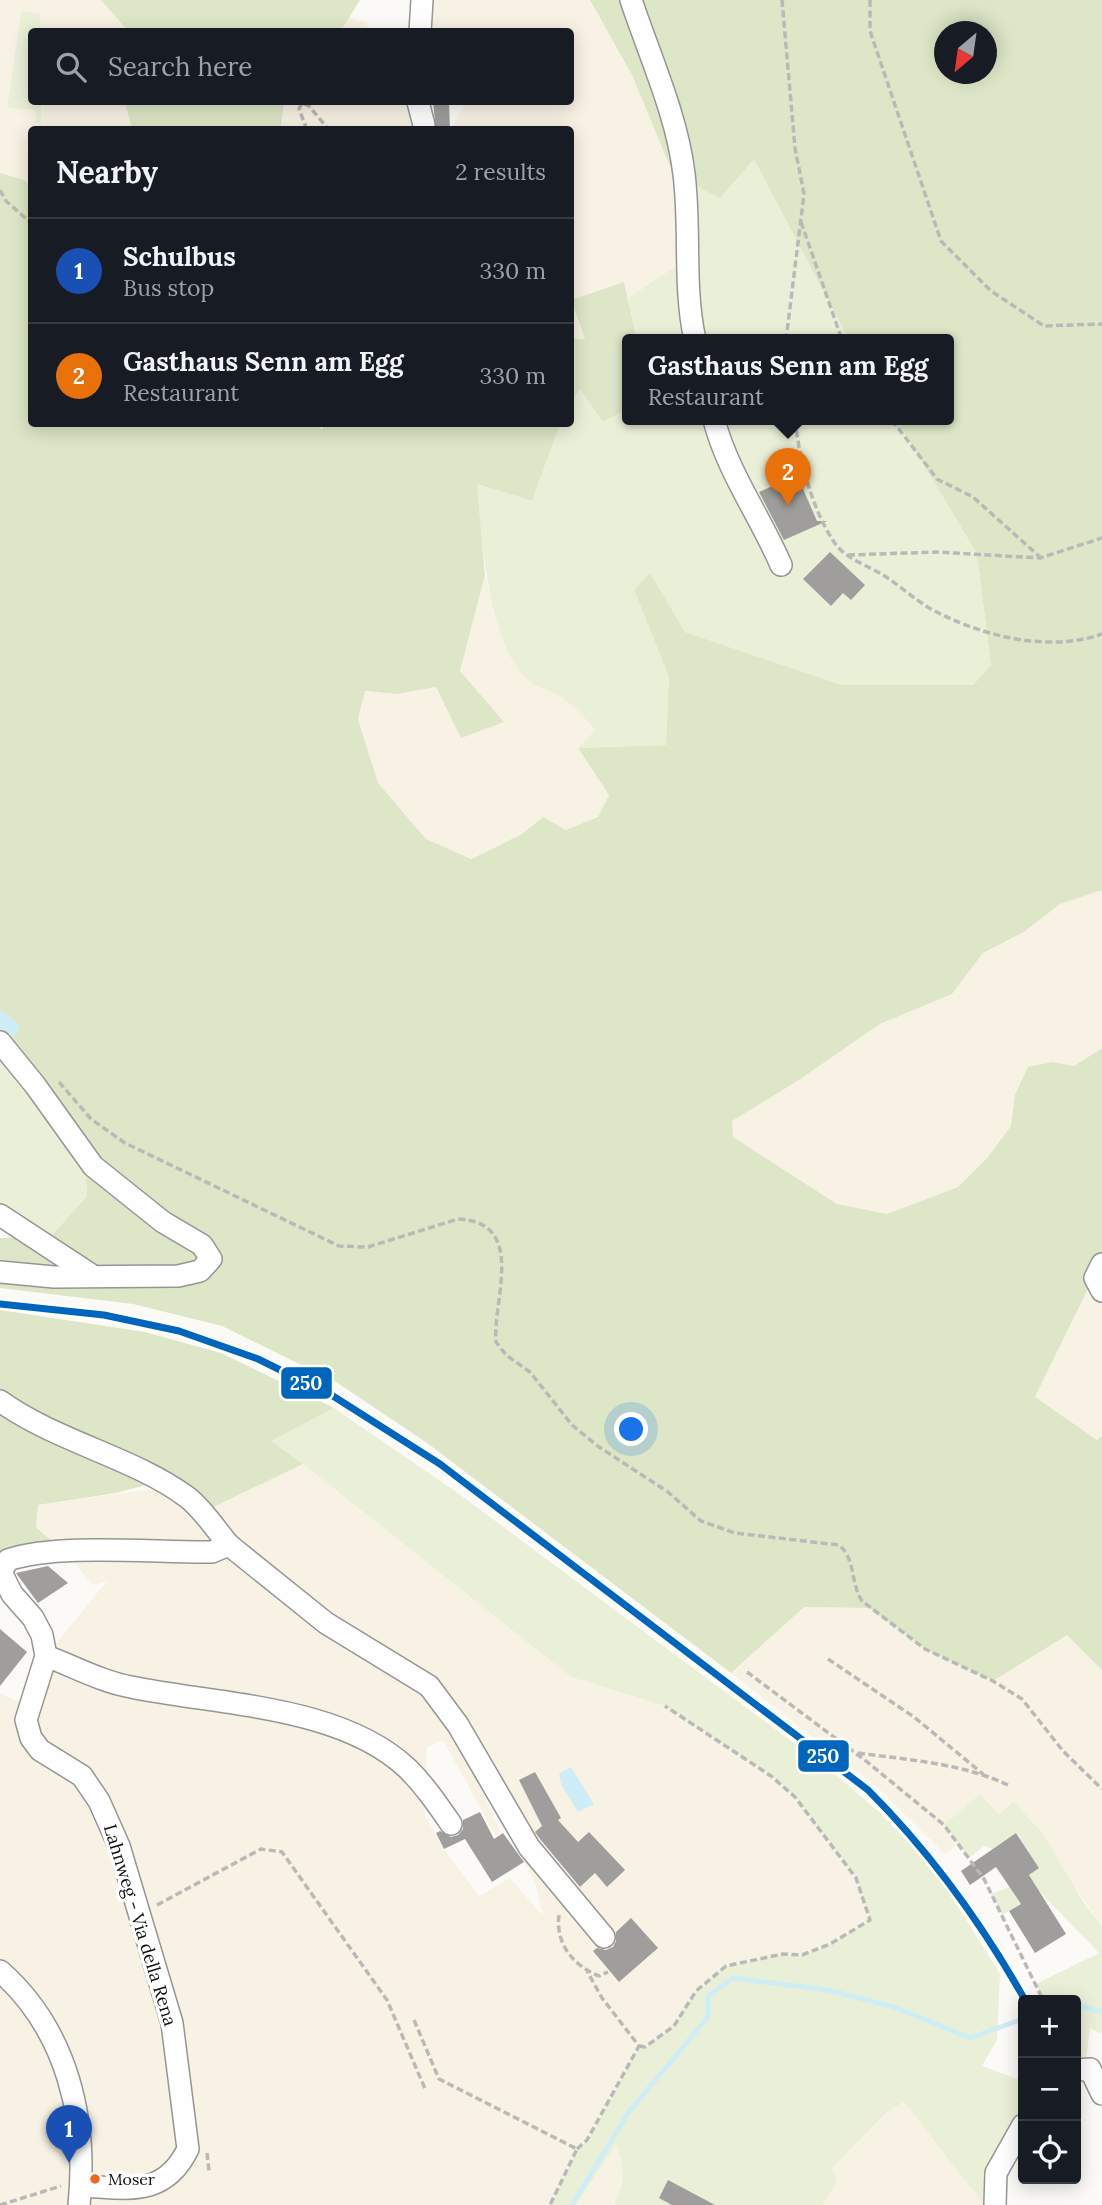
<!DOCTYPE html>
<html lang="en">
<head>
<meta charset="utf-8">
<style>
	:root { --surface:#171b24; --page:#20242c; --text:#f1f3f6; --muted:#9ea1a6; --line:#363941; --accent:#2563eb }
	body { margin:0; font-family:Lora,serif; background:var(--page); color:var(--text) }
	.controls { position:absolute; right:21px; bottom:21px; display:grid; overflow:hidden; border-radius:7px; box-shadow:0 4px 18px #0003 }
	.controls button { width:63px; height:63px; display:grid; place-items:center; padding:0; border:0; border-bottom:2px solid var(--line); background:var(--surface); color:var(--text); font:35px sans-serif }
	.compass { position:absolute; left:934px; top:21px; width:63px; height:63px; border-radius:50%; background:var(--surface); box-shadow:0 4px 18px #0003; rotate:209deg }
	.you { position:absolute; left:632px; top:1430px; width:24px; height:24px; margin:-18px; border:5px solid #fff; border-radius:50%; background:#1a73e8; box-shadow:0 0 0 10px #1a73e833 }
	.badge { display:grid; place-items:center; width:46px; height:46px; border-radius:50%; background:var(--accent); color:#fff; font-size:23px; font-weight:700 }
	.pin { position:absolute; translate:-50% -58px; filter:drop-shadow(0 2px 4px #0008) }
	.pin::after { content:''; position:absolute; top:37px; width:24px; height:21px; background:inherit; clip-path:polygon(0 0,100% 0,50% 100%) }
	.popup { position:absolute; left:622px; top:334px; width:332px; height:91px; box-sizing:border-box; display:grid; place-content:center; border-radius:7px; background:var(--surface); filter:drop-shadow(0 2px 5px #0005); font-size:23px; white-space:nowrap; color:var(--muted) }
	.popup b { font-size:26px; color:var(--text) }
	.popup::after { content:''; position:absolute; left:50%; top:100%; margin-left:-14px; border:14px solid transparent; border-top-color:var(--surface) }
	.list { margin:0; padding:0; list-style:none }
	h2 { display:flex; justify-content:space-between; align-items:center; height:91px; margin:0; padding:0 28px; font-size:30px }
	h2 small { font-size:23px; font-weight:400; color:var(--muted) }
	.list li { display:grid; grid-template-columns:46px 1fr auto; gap:21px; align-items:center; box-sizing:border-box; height:105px; padding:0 28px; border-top:2px solid var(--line) }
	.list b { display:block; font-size:26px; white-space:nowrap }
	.list p { margin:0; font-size:23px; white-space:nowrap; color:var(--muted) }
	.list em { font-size:23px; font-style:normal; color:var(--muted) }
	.icon { flex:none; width:38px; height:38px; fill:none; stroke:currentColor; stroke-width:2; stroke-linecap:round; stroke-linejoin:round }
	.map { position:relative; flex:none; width:1102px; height:2205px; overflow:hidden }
	.search { position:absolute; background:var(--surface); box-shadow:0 4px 18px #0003; left:28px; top:28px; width:546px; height:77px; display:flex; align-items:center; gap:18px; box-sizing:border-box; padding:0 24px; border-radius:7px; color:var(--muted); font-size:26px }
	.panel { position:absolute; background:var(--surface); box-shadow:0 4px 18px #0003; left:28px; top:126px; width:546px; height:301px; border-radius:7px }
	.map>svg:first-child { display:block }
</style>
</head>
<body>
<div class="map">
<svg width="1102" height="2205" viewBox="0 0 1102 2205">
	<rect width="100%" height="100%" fill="#fcfaf7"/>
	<g fill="#f8f2e4">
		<path d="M0 0H101L128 31H41L40 14 21 12 7 108 36 110 41 124V102H125L132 129 32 130 31 186 25 180 0 173Z"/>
		<path d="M422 0H590L632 75 673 174 680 207 681 262 628 298 624 282 571 300 570 130 451 129 466 102H570V32H420Z"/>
		<path d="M349 17 366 22 369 31H340Z"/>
		<path d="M284 102H418L433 129 282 130Z"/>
		<path d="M571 303 586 339H571Z"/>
		<path d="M485 575 506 648 530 683 556 694 580 711 596 731 578 748 609 795 598 817 566 830 543 817 522 834 470 859 426 839 378 783 358 719 364 691 397 694 436 687 503 722 460 671Z"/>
		<path d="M1102 890V1048L1074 1066 1053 1062 1015 1095 1012 1126 988 1157 958 1187 887 1214 837 1204 732 1137V1121L799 1080 880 1024 952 994 983 953 1024 932 1060 904Z"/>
		<path d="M1102 1260V1436L1097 1441 1035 1397Z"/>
		<path d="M303 1464 571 1677 665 1706 771 1776 795 1797 856 1878 870 1920 830 1944 802 1955 783 1954 726 1966 696 1991 674 2026 645 2047 639 2046 587 2140 576 2149 550 2205H0V1694L29 1706 46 1656 107 1581 93 1585 65 1552 36 1526 38 1505 165 1487 188 1501 202 1518 213 1546 209 1550 154 1553 230 1555 243 1560 309 1615 421 1688 449 1720 501 1832 496 1836 443 1740 427 1747 424 1813 444 1849 479 1896 510 1878 543 1916 535 1882 485 1792 504 1782 442 1696 294 1597 201 1513Z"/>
		<path d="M804 1607 869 1608 925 1649 1068 1634 1102 1670V1926L1013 1801 999 1814 980 1794 945 1825 959 1844 945 1854 877 1787 731 1673Z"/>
		<path d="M904 2102 984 2205H823L837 2182 832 2168 886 2113Z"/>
		<path d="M616 2144 624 2161 619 2196 614 2205H576Z"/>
	</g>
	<g fill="#eaf0d8">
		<path d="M21 11 40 14 41 31 32 32V102H41V124L36 123V110L7 108Z"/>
		<path d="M754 158 849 340H637L628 298 692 255 689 182Z"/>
		<path d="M580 389 603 422 627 409V420H897L977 554 991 665 973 685H842L685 632 650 574 634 590 669 677 666 745 578 748 595 730C584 716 572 704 556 694 548 690 538 688 531 683 488 650 481 534 477 484L532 501 560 424H570L571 401Z"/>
		<path d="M0 1045 84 1151 87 1196 44 1244 0 1215Z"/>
		<path d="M334 1408 455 1491 829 1769 878 1811 937 1873 1000 1974 997 2040 982 2066 1023 2081V2125L995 2205H984L904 2102 886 2113 832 2168 837 2182 823 2205H614C625 2185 625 2164 616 2144L576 2205H550L577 2149 588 2140 639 2046 645 2047 673 2026 696 1991 726 1966 783 1954 802 1955 830 1944 870 1920 856 1878 795 1797 771 1776 665 1706 571 1677 303 1464 270 1441Z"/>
		<path d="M980 1794 999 1814 1013 1801 1043 1834 1084 1903 1102 1926V2034L1090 2028 1085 2068 1076 2069V2000H1043L1036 1984 1099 1953 1040 1892 1002 1915 991 1894 1010 1887 1039 1868 1017 1833 992 1849 984 1846 969 1858 944 1825Z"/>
	</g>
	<g fill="#dde7c7" fill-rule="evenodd">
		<path d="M101 0H360L340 32 128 31Z"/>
		<path d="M590 0H1102V890L1060 904 1024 932 983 953 952 994 880 1024 799 1080 732 1121 733 1137 837 1204 887 1214 958 1187 988 1157 1011 1126 1015 1095 1028 1067 1053 1062 1074 1066 1102 1048V1260L1035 1397 1097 1440 1102 1436V1670L1067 1635 993 1681 925 1649 869 1608 804 1607 731 1673 427 1443 336 1382 222 1326 133 1304 0 1288V1238L33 1237 44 1244 87 1196 84 1151 0 1045V173L25 180 31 186 32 424H318L322 430 324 424H560L532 501 477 484 485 575 460 671 504 722 461 738 436 687 397 694 365 691 358 719 378 783 426 839 471 859 522 834 543 817 566 830 598 817 609 795 578 748 666 745 669 677 634 590 650 573 685 632 842 685H973L991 665 977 554 897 420H949V340H849L754 159 720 198 673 174 632 75ZM944 32H986V74H944Z"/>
		<path d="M125 102H284L281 129H132Z"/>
		<path d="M624 282 637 340H627V409L603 422 580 389 571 401V339H585L571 300Z"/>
		<path d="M0 1310 145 1332 221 1353 334 1408 271 1441 303 1464 201 1513 161 1481 116 1493 38 1505 36 1527 65 1552 0 1561Z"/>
	</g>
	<path fill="#cfedf4" d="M571 1767 594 1804 578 1812 561 1784 559 1774Z"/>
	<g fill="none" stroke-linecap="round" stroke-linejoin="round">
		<g stroke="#cfedf4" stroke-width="5">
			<path d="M1076 2004 1102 2012"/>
			<path d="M572 2205 628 2113 708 2017V1996L733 1978 828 1990 894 2007 970 2038 1017 2021"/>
		</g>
		<path stroke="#cfedf4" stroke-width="19" d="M0 1021 9 1028"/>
	</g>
	<g fill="#a09e9c">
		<path d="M433 102H449L450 130H436Z"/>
		<path d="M797 475 817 521H827L784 540 759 492Z"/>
		<path d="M830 552 865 585 851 600 843 593 831 606 803 579Z"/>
		<path d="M48 1566 68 1583 38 1603 16 1573Z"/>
		<path d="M0 1629 27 1652 0 1686Z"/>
		<path d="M535 1772 561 1818 558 1820 578 1842 589 1832 625 1870 607 1887 595 1873 580 1887 540 1839 535 1832 542 1826 519 1780Z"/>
		<path d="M480 1812 494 1839 503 1833 524 1862 492 1882 465 1839 444 1849 436 1833 440 1831 451 1837 458 1835 463 1829V1820Z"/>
		<path d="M1016 1833 1039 1868 1029 1875 1066 1934 1035 1953 1009 1911 1021 1904 996 1867 970 1885 961 1871Z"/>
		<path d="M631 1918 658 1948 619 1982 593 1951 597 1948 606 1950 613 1947 616 1941V1932Z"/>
		<path d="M668 2180 715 2205H672L659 2198Z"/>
	</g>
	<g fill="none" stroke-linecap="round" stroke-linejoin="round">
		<defs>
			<g id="minor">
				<path d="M631 0C650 57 677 115 684 174 691 230 683 285 695 340"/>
				<path d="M420 32 422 0"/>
				<path d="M418 102 424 125"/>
				<path d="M714 420C728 473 760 516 781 565"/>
				<path d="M0 1042 35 1085 93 1166 163 1222 202 1245 211 1259 200 1271 178 1276 54 1277 0 1272"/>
				<path d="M0 1215 90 1274"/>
				<path d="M1102 1264 1095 1278 1102 1291"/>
				<path d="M0 1401C57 1442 133 1457 187 1497 203 1509 216 1530 229 1545L212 1552C155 1553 59 1543 8 1560L1 1572 12 1594 33 1618 42 1635 46 1656 26 1720 31 1738 40 1750 82 1776 99 1801 119 1846 172 2023 188 2149C164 2198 127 2188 81 2186"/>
				<path d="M229 1545 326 1623 429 1686 458 1725 529 1847 604 1937"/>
				<path d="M46 1656C73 1666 102 1682 131 1687 217 1705 341 1705 408 1769 425 1786 438 1805 451 1824"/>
				<path d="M0 1971C67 2030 88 2119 79 2205"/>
				<path d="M1076 2070 1090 2069 1102 2094"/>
				<path d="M995 2205 996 2173 1023 2125"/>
			</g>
		</defs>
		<use href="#minor" stroke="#969594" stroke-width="24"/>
		<g stroke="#b9b9b8" stroke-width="3.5" stroke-dasharray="7 3.5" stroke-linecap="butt">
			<path d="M782 0 795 148 804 194 786 340"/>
			<path d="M870 0V31L941 241 991 291 1044 326 1102 324"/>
			<path d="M307 130 299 109 302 103 309 106 329 130"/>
			<path d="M0 190 6 201 32 224"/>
			<path d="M801 222 842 340"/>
			<path d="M795 420C800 461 811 507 834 542 845 559 867 565 883 575 899 585 914 599 931 609 981 636 1048 653 1102 634"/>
			<path d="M892 420 937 479 973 497 1040 557"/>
			<path d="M848 555 937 552 1040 558 1102 538"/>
			<path d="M59 1082 91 1119 125 1143 339 1246 368 1247 458 1219C528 1222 492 1301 496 1342L506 1355 530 1372 572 1425 599 1447 668 1492 701 1521 735 1533 839 1545C856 1559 850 1583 862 1601L925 1649 993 1681 1022 1699 1063 1751 1102 1789"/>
			<path d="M828 1659 914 1717 983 1774"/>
			<path d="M747 1672 866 1761 944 1825 984 1879 1043 2000"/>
			<path d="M858 1753C909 1760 961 1763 1008 1785"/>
			<path d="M157 1905 261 1849 282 1852 387 2000 426 2091"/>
			<path d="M559 1915C555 1944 574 1966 599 1976L608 1972"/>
			<path d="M414 2020 439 2079 577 2149 550 2205"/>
			<path d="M639 2046 645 2047 674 2026 696 1991 726 1966 783 1954 802 1955 830 1944 870 1920 856 1878 795 1797 771 1776 665 1706"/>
			<path d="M577 2149 587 2140 639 2046 602 1998 587 1971"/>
			<path d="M207 2153 209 2171"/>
			<path d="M0 2205 61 2186"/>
		</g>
		<use href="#minor" stroke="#fffefe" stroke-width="21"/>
		<defs>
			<path id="rail-1" d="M0 1304 104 1315 179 1331 258 1359 333 1396 440 1464 868 1790C931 1853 981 1922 1025 2000"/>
		</defs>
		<use href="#rail-1" stroke="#fff" stroke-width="12"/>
		<use href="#rail-1" stroke="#0065bd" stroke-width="7"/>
	</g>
	<circle fill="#f26522" stroke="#fff" stroke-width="2.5" cx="95" cy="2179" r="6"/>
	<g text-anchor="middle" stroke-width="7" stroke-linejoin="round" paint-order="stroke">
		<g font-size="16" fill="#101010" stroke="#fff" text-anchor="start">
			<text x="108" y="2185">Moser</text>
		</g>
		<g font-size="18" fill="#101010" stroke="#fff">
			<text transform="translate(140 1925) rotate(73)" y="6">Lahnweg - Via della Rena</text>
		</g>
	</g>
	<g stroke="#fff" stroke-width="2.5">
		<rect x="280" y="1366" width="53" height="34" rx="7" fill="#0065bd"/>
		<rect x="797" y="1739" width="53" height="34" rx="7" fill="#0065bd"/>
	</g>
	<g font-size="19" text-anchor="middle" font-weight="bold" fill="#fff">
		<text x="306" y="1390">250</text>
		<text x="823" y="1763">250</text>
	</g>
</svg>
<div class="controls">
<button>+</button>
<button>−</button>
<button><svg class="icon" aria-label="locate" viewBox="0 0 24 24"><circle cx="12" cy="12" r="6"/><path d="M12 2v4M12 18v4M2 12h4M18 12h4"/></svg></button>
</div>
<svg class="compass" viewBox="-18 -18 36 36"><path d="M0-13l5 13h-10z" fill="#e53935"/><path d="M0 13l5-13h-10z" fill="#9ea1a6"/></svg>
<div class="you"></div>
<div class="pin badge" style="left:69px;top:2163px;background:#1a4fb4">1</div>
<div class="pin badge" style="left:788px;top:506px;background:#e8710a">2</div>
<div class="popup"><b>Gasthaus Senn am Egg</b>Restaurant</div>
<div class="search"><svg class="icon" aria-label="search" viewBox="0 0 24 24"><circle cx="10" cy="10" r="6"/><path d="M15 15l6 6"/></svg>Search here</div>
<section class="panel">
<h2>Nearby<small>2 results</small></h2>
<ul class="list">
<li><span class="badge" style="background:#1a4fb4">1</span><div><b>Schulbus</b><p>Bus stop</p></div><em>330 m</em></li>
<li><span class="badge" style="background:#e8710a">2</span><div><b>Gasthaus Senn am Egg</b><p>Restaurant</p></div><em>330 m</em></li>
</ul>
</section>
</div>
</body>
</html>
